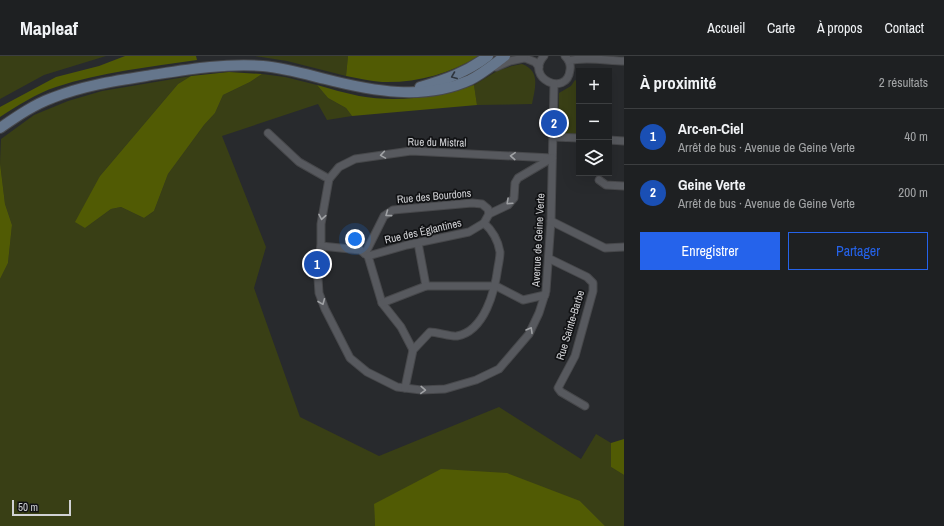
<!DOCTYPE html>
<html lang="fr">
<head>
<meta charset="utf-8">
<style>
	:root { --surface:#1e2022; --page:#26282a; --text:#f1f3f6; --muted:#a1a3a5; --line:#3c3e40; --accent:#2563eb }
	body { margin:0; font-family:"Archivo Narrow",sans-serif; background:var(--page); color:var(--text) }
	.controls { position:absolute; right:12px; top:12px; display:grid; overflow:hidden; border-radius:0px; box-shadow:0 4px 16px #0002 }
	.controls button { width:36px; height:36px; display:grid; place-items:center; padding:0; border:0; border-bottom:1px solid var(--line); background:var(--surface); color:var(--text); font:20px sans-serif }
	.scale { position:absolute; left:12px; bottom:10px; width:59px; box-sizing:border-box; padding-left:4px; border:2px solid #d1d2d5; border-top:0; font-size:11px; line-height:14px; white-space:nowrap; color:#d1d2d5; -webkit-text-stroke:3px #111214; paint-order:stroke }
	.you { position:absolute; left:355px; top:183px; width:14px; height:14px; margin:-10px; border:3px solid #fff; border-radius:50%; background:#1a73e8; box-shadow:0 0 0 6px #1a73e833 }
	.badge { display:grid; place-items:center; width:26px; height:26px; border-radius:50%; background:var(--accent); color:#fff; font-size:13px; font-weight:700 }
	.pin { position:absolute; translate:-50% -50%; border:2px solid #fff; box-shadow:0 1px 4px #0006 }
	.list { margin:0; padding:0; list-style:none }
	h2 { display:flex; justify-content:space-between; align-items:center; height:52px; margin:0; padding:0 16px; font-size:17px }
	h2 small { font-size:13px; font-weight:400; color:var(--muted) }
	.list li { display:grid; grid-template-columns:26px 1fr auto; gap:12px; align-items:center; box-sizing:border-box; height:56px; padding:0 16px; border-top:1px solid var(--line) }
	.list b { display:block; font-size:15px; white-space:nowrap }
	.list p { margin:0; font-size:13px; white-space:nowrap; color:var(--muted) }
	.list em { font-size:13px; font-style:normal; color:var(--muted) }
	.actions { display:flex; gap:8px; padding:12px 16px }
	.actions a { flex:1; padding:9px 0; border:1px solid var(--accent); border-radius:0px; text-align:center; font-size:14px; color:var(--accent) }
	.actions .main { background:var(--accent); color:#fff }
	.icon { flex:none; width:22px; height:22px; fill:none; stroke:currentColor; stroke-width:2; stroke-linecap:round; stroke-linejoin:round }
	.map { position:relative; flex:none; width:624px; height:470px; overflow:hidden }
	header { display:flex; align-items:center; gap:24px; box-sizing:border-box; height:56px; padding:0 20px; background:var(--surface); border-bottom:1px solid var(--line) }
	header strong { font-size:19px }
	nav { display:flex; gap:22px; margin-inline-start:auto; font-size:14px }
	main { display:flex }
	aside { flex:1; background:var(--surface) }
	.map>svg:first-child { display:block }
</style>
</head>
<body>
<header>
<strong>Mapleaf</strong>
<nav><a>Accueil</a><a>Carte</a><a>À propos</a><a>Contact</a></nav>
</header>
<main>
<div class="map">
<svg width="624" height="470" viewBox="0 0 624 470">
	<rect width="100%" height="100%" fill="#282a2d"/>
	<g fill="#393f15">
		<path d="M0 0H106L44 19 0 43Z"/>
		<path d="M255 0H348L346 20 287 5Z"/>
		<path d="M522 8C541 15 535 32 532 48L477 49 474 29 497 15 512 10Z"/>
		<path d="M262 18 285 21 317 29 328 42 346 52 352 60 327 64 318 48 222 80 266 191 254 232 300 361 379 400 499 351 581 403 596 378 611 387V411L624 419V470H605L580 445 374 448 375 470H0V223L8 207 12 169 5 148 0 107 1 83 34 59 68 45 102 35 191 20 178 28 100 120 85 172 111 153 121 151 144 162 154 155 168 118 204 69 215 57 223 39 250 26Z"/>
		<path d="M575 24 579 26V79L558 78 559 37 571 30Z"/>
	</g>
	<g fill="#515b04">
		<path d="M125 0H196L197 4C150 11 101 16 56 31 37 37 17 50 0 61V51L56 21 99 10Z"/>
		<path d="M348 0H479C449 18 417 27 382 26 370 25 358 22 346 20Z"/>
		<path d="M229 16 262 18 250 26 223 39 215 57 204 69 168 118 154 155 144 162 121 151 111 153 85 172 75 166 100 120 178 28 191 20Z"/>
		<path d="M317 29C331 33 345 37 359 40 398 47 437 41 474 29L477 49 352 60 346 52 328 42Z"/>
		<path d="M0 107 5 148 12 169 8 207 0 223Z"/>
		<path d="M624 383V419L611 411V387Z"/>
		<path d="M441 413 507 417 580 445 605 470H375L374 448Z"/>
	</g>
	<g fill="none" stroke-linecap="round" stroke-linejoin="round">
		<defs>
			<g id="minor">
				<path d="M520 0 535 6 539 11"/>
				<path d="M544 0C524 22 567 42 570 14 571 9 569 4 565 0"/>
				<path d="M569 5C584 0 608 5 624 5"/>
				<path d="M496 11 510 5 524 2"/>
				<path d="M268 77 299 106 329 123"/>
				<path d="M554 81 579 82"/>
				<path d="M609 84 624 85"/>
				<path d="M329 123 321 168V190L317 208 319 237 325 253 350 302 367 316 397 331 421 334 445 333 476 324 499 313 529 278 539 257 546 235 551 165 554 28"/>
				<path d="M329 123 339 111 355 103 411 95 552 102"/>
				<path d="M599 124 606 129 624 130"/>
				<path d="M489 158 508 149 514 142 515 127 518 122 552 102"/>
				<path d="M551 165 605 192 624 191"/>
				<path d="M418 187 426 230"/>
				<path d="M321 190 360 194 368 200 382 247 401 271 413 294"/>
				<path d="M365 198 384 160 393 154 472 147 482 148 488 153 489 158 484 167"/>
				<path d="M368 200 407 189 469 176 484 167"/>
				<path d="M550 203 587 221 593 227V235L575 300 558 332 561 336 585 350"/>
				<path d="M382 247 426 230H496L523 244 545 239"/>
				<path d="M405 332 413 294 430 276C437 276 452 281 457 280 485 275 495 234 498 211 499 206 500 201 500 196 498 184 493 175 484 167"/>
			</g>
			<g id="secondary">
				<path d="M420 31C445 24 467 16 488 0"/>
				<path d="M0 72C16 61 33 49 52 42 82 30 114 25 146 20 185 14 223 7 263 10 284 12 305 18 325 23 372 35 424 45 470 24 482 18 494 8 505 0"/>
			</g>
		</defs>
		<use href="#minor" stroke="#47484b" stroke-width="9"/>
		<use href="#secondary" stroke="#47484b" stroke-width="12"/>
		<use href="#minor" stroke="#57595e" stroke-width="7"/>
		<use href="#secondary" stroke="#65768c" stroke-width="10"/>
	</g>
	<defs><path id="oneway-chevron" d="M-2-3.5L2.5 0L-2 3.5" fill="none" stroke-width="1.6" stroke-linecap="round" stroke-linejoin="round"/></defs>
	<use stroke="#2e353e" href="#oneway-chevron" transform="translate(454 20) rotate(158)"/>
	<g stroke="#a0a2a5">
		<use href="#oneway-chevron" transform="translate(383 99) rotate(171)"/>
		<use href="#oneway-chevron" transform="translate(513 100) rotate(-177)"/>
		<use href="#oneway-chevron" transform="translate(509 146) rotate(137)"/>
		<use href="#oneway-chevron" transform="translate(388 158) rotate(144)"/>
		<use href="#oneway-chevron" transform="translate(322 161) rotate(100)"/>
		<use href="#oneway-chevron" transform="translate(322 246) rotate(68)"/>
		<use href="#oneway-chevron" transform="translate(530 274) rotate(-60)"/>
		<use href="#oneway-chevron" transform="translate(423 334) rotate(2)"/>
	</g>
	<g text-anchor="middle" stroke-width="3.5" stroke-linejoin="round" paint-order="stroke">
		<g font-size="11" fill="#d1d2d5" stroke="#111214">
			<text transform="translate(437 86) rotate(1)" y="4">Rue du Mistral</text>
			<text transform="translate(434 140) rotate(-5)" y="4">Rue des Bourdons</text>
			<text transform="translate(423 175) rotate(-13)" y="4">Rue des Églantines</text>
			<text transform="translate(538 184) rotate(-87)" y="4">Avenue de Geine Verte</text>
			<text transform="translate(570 269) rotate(-73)" y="4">Rue Sainte-Barbe</text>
		</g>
	</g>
</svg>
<div class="controls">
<button>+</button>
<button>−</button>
<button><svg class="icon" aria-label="layers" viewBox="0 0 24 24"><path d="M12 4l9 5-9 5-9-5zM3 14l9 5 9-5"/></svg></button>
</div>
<div class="scale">50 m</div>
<div class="you"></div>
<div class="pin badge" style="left:317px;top:208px;background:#1a4fb4">1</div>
<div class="pin badge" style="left:554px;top:67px;background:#1a4fb4">2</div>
</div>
<aside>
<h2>À proximité<small>2 résultats</small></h2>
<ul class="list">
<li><span class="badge" style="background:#1a4fb4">1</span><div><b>Arc-en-Ciel</b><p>Arrêt de bus · Avenue de Geine Verte</p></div><em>40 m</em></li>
<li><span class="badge" style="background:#1a4fb4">2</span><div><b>Geine Verte</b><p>Arrêt de bus · Avenue de Geine Verte</p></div><em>200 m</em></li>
</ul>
<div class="actions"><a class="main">Enregistrer</a><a>Partager</a></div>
</aside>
</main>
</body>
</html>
